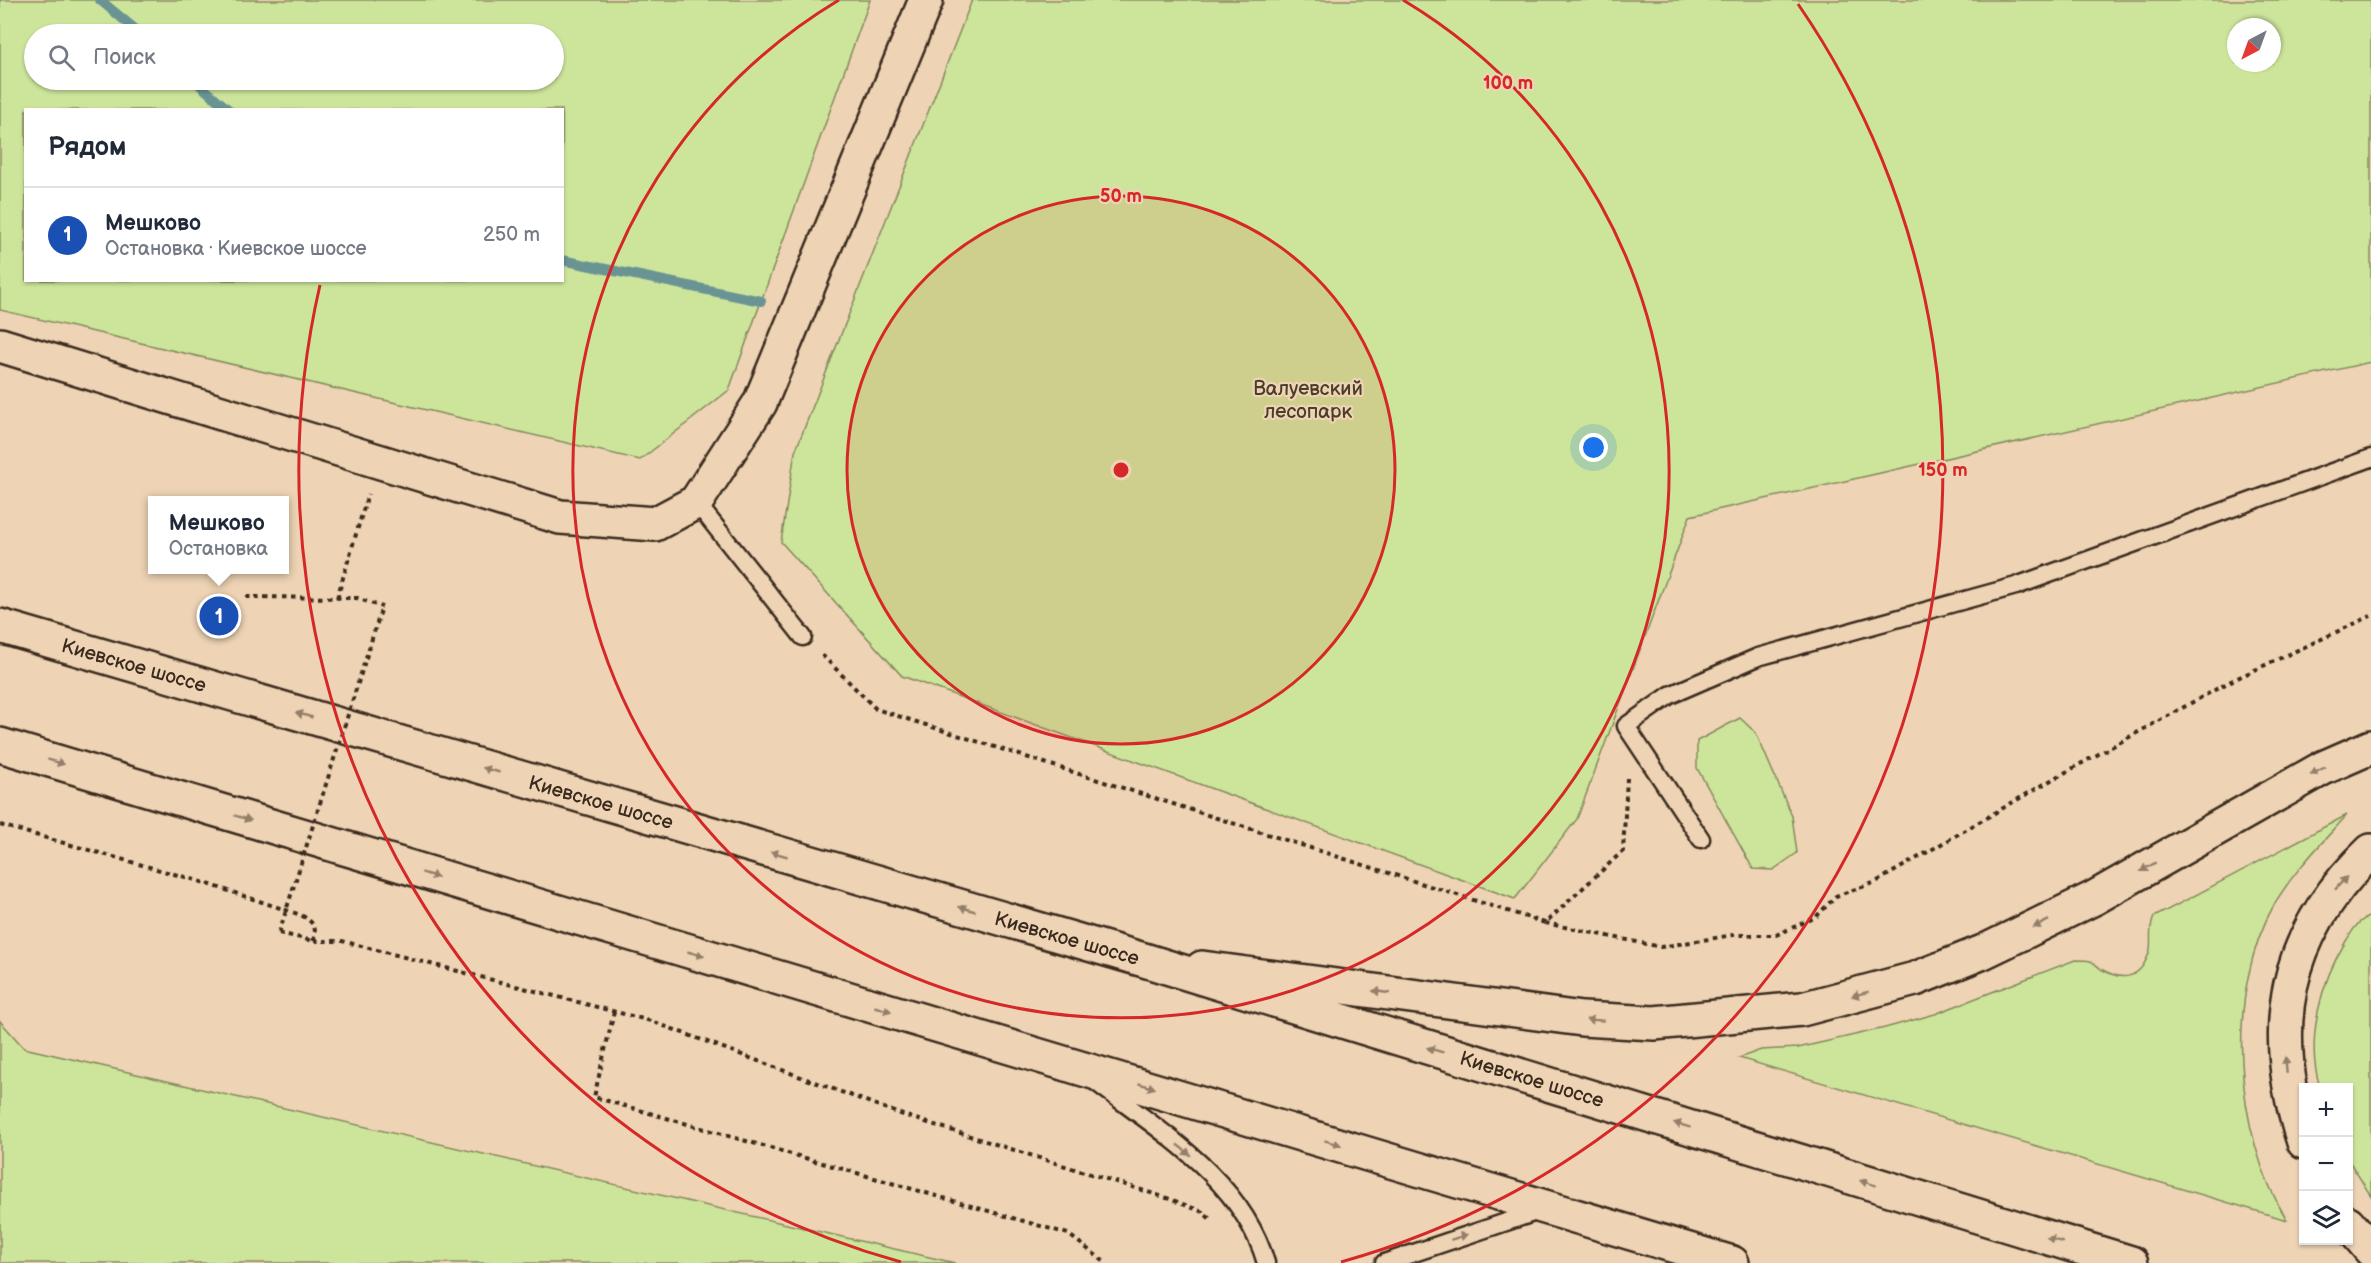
<!DOCTYPE html>
<html lang="ru">
<head>
<meta charset="utf-8">
<style>
	:root { --surface:#fff; --page:#f6f6f7; --text:#1f2937; --muted:#747a83; --line:#e0e1e3; --accent:#2563eb }
	body { margin:0; font-family:"Balsamiq Sans",sans-serif; background:var(--page); color:var(--text) }
	.controls { position:absolute; right:18px; bottom:18px; display:grid; overflow:hidden; border-radius:0px; box-shadow:0 2px 4px #0004 }
	.controls button { width:54px; height:54px; display:grid; place-items:center; padding:0; border:0; border-bottom:2px solid var(--line); background:var(--surface); color:var(--text); font:30px sans-serif }
	.compass { position:absolute; left:2227px; top:18px; width:54px; height:54px; border-radius:50%; background:var(--surface); box-shadow:0 2px 4px #0004; rotate:221deg }
	.you { position:absolute; left:1594px; top:448px; width:21px; height:21px; margin:-15px; border:4px solid #fff; border-radius:50%; background:#1a73e8; box-shadow:0 0 0 9px #1a73e833 }
	.badge { display:grid; place-items:center; width:39px; height:39px; border-radius:50%; background:var(--accent); color:#fff; font-size:20px; font-weight:700 }
	.pin { position:absolute; translate:-50% -50%; border:3px solid #fff; box-shadow:0 2px 6px #0006 }
	.popup { position:absolute; left:148px; top:496px; width:141px; height:78px; box-sizing:border-box; display:grid; place-content:center; border-radius:0px; background:var(--surface); filter:drop-shadow(0 2px 4px #0005); font-size:20px; white-space:nowrap; color:var(--muted) }
	.popup b { font-size:22px; color:var(--text) }
	.popup::after { content:''; position:absolute; left:50%; top:100%; margin-left:-12px; border:12px solid transparent; border-top-color:var(--surface) }
	.list { margin:0; padding:0; list-style:none }
	h2 { display:flex; justify-content:space-between; align-items:center; height:78px; margin:0; padding:0 24px; font-size:26px }
	h2 small { font-size:20px; font-weight:400; color:var(--muted) }
	.list li { display:grid; grid-template-columns:39px 1fr auto; gap:18px; align-items:center; box-sizing:border-box; height:96px; padding:0 24px; border-top:2px solid var(--line) }
	.list b { display:block; font-size:22px; white-space:nowrap }
	.list p { margin:0; font-size:20px; white-space:nowrap; color:var(--muted) }
	.list em { font-size:20px; font-style:normal; color:var(--muted) }
	.icon { flex:none; width:33px; height:33px; fill:none; stroke:currentColor; stroke-width:2; stroke-linecap:round; stroke-linejoin:round }
	.map { position:relative; flex:none; width:2371px; height:1263px; overflow:hidden }
	.search { position:absolute; background:var(--surface); box-shadow:0 2px 4px #0004; left:24px; top:24px; width:540px; height:66px; display:flex; align-items:center; gap:15px; box-sizing:border-box; padding:0 21px; border-radius:33px; color:var(--muted); font-size:22px }
	.panel { position:absolute; background:var(--surface); box-shadow:0 2px 4px #0004; left:24px; top:108px; width:540px; height:174px; border-radius:0px }
	.map>svg:first-child { display:block }
</style>
</head>
<body>
<div class="map">
<svg width="2371" height="1263" viewBox="0 0 2371 1263">
	<rect width="100%" height="100%" fill="#eed4b5"/>
	<filter id="ink" filterUnits="userSpaceOnUse"><feTurbulence type="fractalNoise" baseFrequency=".0167" numOctaves="2"/><feDisplacementMap in="SourceGraphic" scale="12" xChannelSelector="R" yChannelSelector="G"/><feConvolveMatrix kernelMatrix="1 2 1 2 8 2 1 2 1" color-interpolation-filters="sRGB"/></filter>
	<g filter="url(#ink)">
		<g fill="#cde59b" stroke="#84885c" stroke-width="1.5" fill-rule="evenodd">
			<path d="M0 0H870L729 390 640 460 0 310ZM34 34H554V80H34ZM26 110H562V280H26Z"/>
			<path d="M972 0H2371V362L1690 516 1577 819 1515 899 902 676 781 542 795 452ZM2236 27H2272V63H2236Z"/>
			<path d="M1740 718 1756 733 1792 816 1797 853 1773 870 1753 869 1697 768V741Z"/>
			<path d="M2347 815C2322 843 2294 871 2275 903 2224 992 2234 1134 2287 1220L1739 1058 1761 1050 1798 1048 1885 1028 1935 1014 2075 960C2080 960 2086 960 2090 961 2094 962 2098 967 2101 969 2123 982 2140 979 2149 953 2153 942 2147 933 2154 917Z"/>
			<path d="M2371 916V1196L2349 1161 2348 1088 2320 1087C2305 1041 2321 981 2346 941 2353 930 2358 920 2371 916Z"/>
			<path d="M0 1021 24 1048 955 1263H0Z"/>
		</g>
		<g fill="none" stroke-linecap="round" stroke-linejoin="round">
			<g stroke="#6a9494" stroke-width="10">
				<path d="M100 0 141 34"/>
				<path d="M194 80 229 110"/>
				<path d="M562 260 761 301"/>
			</g>
			<defs>
				<g id="lane">
					<path d="M696 502 803 637"/>
					<path d="M1701 839 1626 726 1670 695 1758 657 2016 586 2371 458"/>
					<path d="M1093 1080C1158 1130 1242 1179 1266 1263"/>
					<path d="M1384 1263 1542 1210"/>
				</g>
				<g id="secondary">
					<path d="M0 345 560 517 655 524 696 502 760 403 926 0"/>
					<path d="M1202 968 1582 1019 1654 1023 1802 1009 1915 979 1983 952 2094 898 2323 768 2371 747"/>
					<path d="M2304 1142C2267 1029 2283 934 2371 851"/>
					<path d="M2348 1223 2371 1250"/>
				</g>
				<g id="highway">
					<path d="M0 626 1144 960 2131 1263"/>
					<path d="M0 745C577 919 1155 1088 1732 1263"/>
				</g>
			</defs>
			<use href="#lane" stroke="#3b2a1e" stroke-width="21"/>
			<use href="#secondary" stroke="#3b2a1e" stroke-width="38"/>
			<use href="#highway" stroke="#3b2a1e" stroke-width="38"/>
			<g stroke="#3b2a1e" stroke-width="4" stroke-dasharray="4.5 4.5" stroke-linecap="butt">
				<path d="M246 597 357 598 382 607"/>
				<path d="M337 598 368 494"/>
				<path d="M822 655 876 709 1545 923 1623 851 1627 778"/>
				<path d="M0 825 199 881 301 915C313 922 318 927 313 941"/>
				<path d="M1545 923 1661 947 1733 935H1776L1816 917 1836 896 1876 882 2046 783 2231 681 2371 616"/>
				<path d="M279 933 313 941H342L651 1021 903 1115 1170 1199 1203 1212 1212 1221"/>
				<path d="M614 1012 594 1097 1068 1234 1106 1263"/>
			</g>
			<use href="#lane" stroke="#eed4b5" stroke-width="16"/>
			<use href="#secondary" stroke="#eed4b5" stroke-width="33"/>
			<use href="#highway" stroke="#eed4b5" stroke-width="33"/>
			<path stroke="#3b2a1e" stroke-width="4" stroke-dasharray="4.5 4.5" stroke-linecap="butt" d="M279 933 382 607"/>
		</g>
		<defs><path id="oneway-solid" d="M-6-.8H1V-3.2L6.5 0L1 3.2V.8H-6Z" transform="scale(1.5)"/></defs>
		<g fill="#947f6a">
			<use href="#oneway-solid" transform="translate(304 715) rotate(-164)"/>
			<use href="#oneway-solid" transform="translate(56 762) rotate(17)"/>
			<use href="#oneway-solid" transform="translate(491 770) rotate(-164)"/>
			<use href="#oneway-solid" transform="translate(2318 771) rotate(152)"/>
			<use href="#oneway-solid" transform="translate(243 818) rotate(17)"/>
			<use href="#oneway-solid" transform="translate(779 854) rotate(-164)"/>
			<use href="#oneway-solid" transform="translate(2148 867) rotate(150)"/>
			<use href="#oneway-solid" transform="translate(430 875) rotate(17)"/>
			<use href="#oneway-solid" transform="translate(2341 883) rotate(-48)"/>
			<use href="#oneway-solid" transform="translate(967 909) rotate(-164)"/>
			<use href="#oneway-solid" transform="translate(2041 924) rotate(154)"/>
			<use href="#oneway-solid" transform="translate(696 954) rotate(16)"/>
			<use href="#oneway-solid" transform="translate(1381 992) rotate(-172)"/>
			<use href="#oneway-solid" transform="translate(1860 994) rotate(165)"/>
			<use href="#oneway-solid" transform="translate(883 1009) rotate(16)"/>
			<use href="#oneway-solid" transform="translate(1595 1020) rotate(-176)"/>
			<use href="#oneway-solid" transform="translate(1435 1050) rotate(-163)"/>
			<use href="#oneway-solid" transform="translate(2286 1065) rotate(-95)"/>
			<use href="#oneway-solid" transform="translate(1147 1086) rotate(17)"/>
			<use href="#oneway-solid" transform="translate(1682 1125) rotate(-163)"/>
			<use href="#oneway-solid" transform="translate(1333 1143) rotate(17)"/>
			<use href="#oneway-solid" transform="translate(1184 1150) rotate(39)"/>
			<use href="#oneway-solid" transform="translate(1868 1183) rotate(-163)"/>
			<use href="#oneway-solid" transform="translate(1459 1237) rotate(-18)"/>
			<use href="#oneway-solid" transform="translate(2055 1240) rotate(-163)"/>
		</g>
	</g>
	<circle cx="1121" cy="470" r="274" fill="#d62828" fill-opacity=".12"/>
	<g fill="none" stroke="#d62828" stroke-width="3">
		<circle cx="1121" cy="470" r="274"/>
		<path d="M1403 0A548 548 0 1 1 839 0"/>
		<path d="M901 1262A822 822 0 0 1 320 285M1798 4A822 822 0 0 1 1341 1262"/>
	</g>
	<g text-anchor="middle" stroke-width="4.5" stroke-linejoin="round" paint-order="stroke">
		<g font-size="20" fill="#4a3d2a" stroke="#eed4b5">
			<text x="1308" y="395">Валуевский<tspan x="1308" dy="23">лесопарк</tspan></text>
		</g>
		<g font-size="20" fill="#3b2a1e" stroke="#eed4b5">
			<text transform="translate(134 665) rotate(16)" y="7">Киевское шоссе</text>
			<text transform="translate(601 802) rotate(16)" y="7">Киевское шоссе</text>
			<text transform="translate(1067 938) rotate(16)" y="7">Киевское шоссе</text>
			<text transform="translate(1532 1079) rotate(17)" y="7">Киевское шоссе</text>
		</g>
	</g>
	<circle cx="1121" cy="470" r="9" fill="#d62828" stroke="#eed4b5" stroke-width="3"/>
	<g font-size="18" text-anchor="middle" font-weight="bold" fill="#d62828" stroke="#eed4b5" stroke-width="4.5" stroke-linejoin="round" paint-order="stroke">
		<text x="1508" y="89">100 m</text>
		<text x="1121" y="202">50 m</text>
		<text x="1943" y="476">150 m</text>
	</g>
</svg>
<div class="controls">
<button>+</button>
<button>−</button>
<button><svg class="icon" aria-label="layers" viewBox="0 0 24 24"><path d="M12 4l9 5-9 5-9-5zM3 14l9 5 9-5"/></svg></button>
</div>
<svg class="compass" viewBox="-18 -18 36 36"><path d="M0-13l5 13h-10z" fill="#e53935"/><path d="M0 13l5-13h-10z" fill="#747a83"/></svg>
<div class="you"></div>
<div class="pin badge" style="left:219px;top:616px;background:#1a4fb4">1</div>
<div class="popup"><b>Мешково</b>Остановка</div>
<div class="search"><svg class="icon" aria-label="search" viewBox="0 0 24 24"><circle cx="10" cy="10" r="6"/><path d="M15 15l6 6"/></svg>Поиск</div>
<section class="panel">
<h2>Рядом<small></small></h2>
<ul class="list">
<li><span class="badge" style="background:#1a4fb4">1</span><div><b>Мешково</b><p>Остановка · Киевское шоссе</p></div><em>250 m</em></li>
</ul>
</section>
</div>
</body>
</html>
